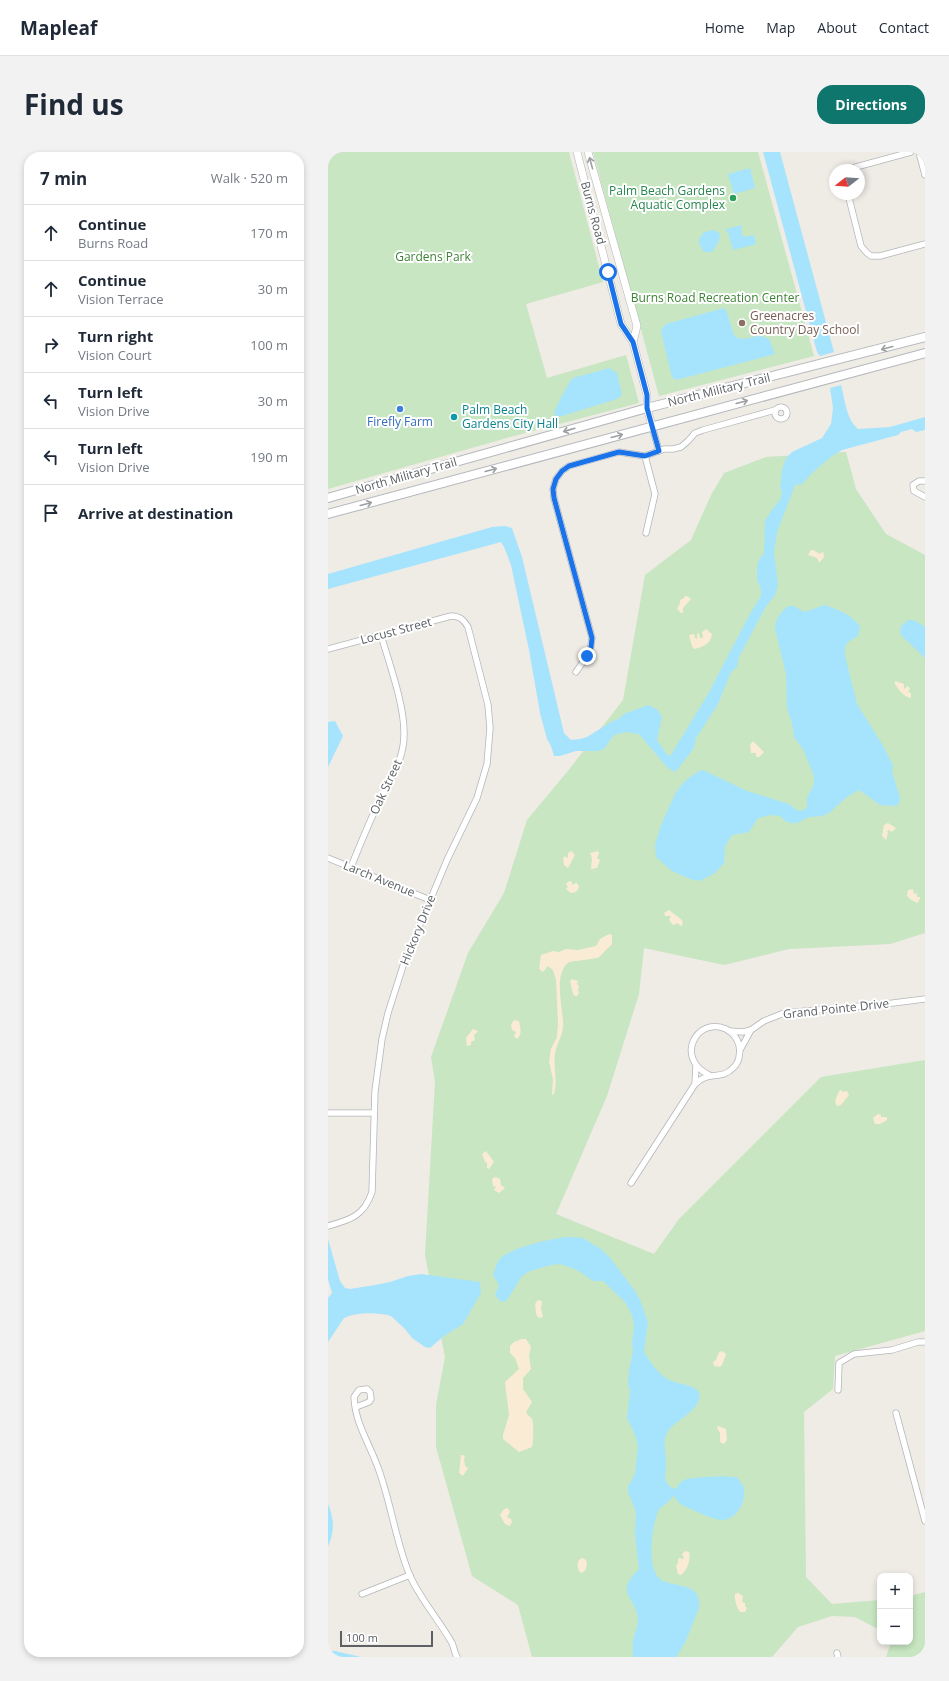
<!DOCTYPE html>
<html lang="en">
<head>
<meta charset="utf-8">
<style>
	:root { --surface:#fff; --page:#f2f2f3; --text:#1f2937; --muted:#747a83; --line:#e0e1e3; --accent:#0f766e }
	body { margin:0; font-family:"Open Sans",sans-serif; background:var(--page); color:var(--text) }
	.controls { position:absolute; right:12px; bottom:12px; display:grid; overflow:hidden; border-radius:8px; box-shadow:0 2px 6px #0003 }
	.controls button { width:36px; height:36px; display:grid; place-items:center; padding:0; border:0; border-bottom:1px solid var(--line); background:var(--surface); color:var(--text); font:20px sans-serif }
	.compass { position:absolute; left:501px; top:12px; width:36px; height:36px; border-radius:50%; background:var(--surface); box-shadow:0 2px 6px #0003; rotate:253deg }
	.scale { position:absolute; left:12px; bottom:10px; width:93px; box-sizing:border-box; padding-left:4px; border:2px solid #5c6165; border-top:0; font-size:11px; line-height:14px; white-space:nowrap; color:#5c6165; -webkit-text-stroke:3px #fff; paint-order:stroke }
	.stop { position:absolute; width:12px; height:12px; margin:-9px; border:3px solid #1a73e8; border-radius:50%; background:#fff }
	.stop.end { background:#1a73e8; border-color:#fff; box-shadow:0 1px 4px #0008 }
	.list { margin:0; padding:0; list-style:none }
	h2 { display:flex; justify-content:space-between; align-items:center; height:52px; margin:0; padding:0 16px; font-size:17px }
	h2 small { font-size:13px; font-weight:400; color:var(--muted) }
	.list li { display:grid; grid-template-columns:26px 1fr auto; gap:12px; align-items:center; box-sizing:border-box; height:56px; padding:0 16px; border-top:1px solid var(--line) }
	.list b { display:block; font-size:15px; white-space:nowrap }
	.list p { margin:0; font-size:13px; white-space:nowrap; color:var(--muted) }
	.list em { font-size:13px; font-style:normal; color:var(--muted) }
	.icon { flex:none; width:22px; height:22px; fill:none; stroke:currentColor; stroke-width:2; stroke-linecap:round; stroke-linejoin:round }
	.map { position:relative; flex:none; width:597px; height:1505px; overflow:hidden; border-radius:16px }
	header { display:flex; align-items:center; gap:24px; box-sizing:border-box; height:56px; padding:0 20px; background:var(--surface); border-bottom:1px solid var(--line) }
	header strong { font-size:19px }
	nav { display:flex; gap:22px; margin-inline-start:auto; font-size:14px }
	.intro { display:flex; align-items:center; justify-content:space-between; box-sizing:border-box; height:96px; padding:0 24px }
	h1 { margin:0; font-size:28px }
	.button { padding:10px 18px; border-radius:16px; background:var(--accent); color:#fff; font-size:14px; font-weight:700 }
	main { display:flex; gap:24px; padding:0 24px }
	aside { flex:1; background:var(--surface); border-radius:16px; box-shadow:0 2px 6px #0003 }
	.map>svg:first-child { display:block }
</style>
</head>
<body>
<header>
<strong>Mapleaf</strong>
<nav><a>Home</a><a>Map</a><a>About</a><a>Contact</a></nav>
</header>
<div class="intro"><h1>Find us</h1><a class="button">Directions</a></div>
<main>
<aside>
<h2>7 min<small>Walk · 520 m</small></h2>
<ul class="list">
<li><svg class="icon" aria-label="ahead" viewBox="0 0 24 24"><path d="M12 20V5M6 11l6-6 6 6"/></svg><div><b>Continue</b><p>Burns Road</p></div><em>170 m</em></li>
<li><svg class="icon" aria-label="ahead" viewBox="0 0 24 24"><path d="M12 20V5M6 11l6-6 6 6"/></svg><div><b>Continue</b><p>Vision Terrace</p></div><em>30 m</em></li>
<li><svg class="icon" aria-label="right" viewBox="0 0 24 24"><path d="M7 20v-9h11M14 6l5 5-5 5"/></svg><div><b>Turn right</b><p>Vision Court</p></div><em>100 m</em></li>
<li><svg class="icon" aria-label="left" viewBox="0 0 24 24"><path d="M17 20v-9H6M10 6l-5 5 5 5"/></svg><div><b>Turn left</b><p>Vision Drive</p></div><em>30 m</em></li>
<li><svg class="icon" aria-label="left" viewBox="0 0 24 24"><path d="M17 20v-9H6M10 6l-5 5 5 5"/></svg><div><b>Turn left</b><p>Vision Drive</p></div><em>190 m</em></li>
<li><svg class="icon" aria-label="arrive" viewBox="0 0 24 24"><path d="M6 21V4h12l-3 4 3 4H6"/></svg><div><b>Arrive at destination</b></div></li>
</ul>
</aside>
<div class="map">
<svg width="597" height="1505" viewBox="0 0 597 1505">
	<rect width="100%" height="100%" fill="#efebe5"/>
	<g fill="#c7e6c1">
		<path d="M0 0H241L275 130 198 152 219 226 298 203 311 251 182 285 0 337Z"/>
		<path d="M265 0H430L486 204 331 244Z"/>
		<path d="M518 300 528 337 558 382 597 403V781L562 792 461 797 396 813 316 796 311 842 279 944 228 1062 326 1102 351 1067 493 925 597 908V1179L507 1204 505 1237 476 1260 478 1425 504 1452 552 1448V1478L527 1465 504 1464 470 1475 444 1505H204L190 1453 144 1424 108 1295V1253L117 1205 97 1103 107 930 103 905 140 801 176 741 199 668 239 620 295 548 317 423 363 388 383 343 396 321 438 305Z"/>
		<path d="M597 1440V1505H558L563 1490H582V1444Z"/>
	</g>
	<g fill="#faecd4">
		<path d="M485 398 492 402 495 399 496 405 492 410H491L489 406 480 403 483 398Z"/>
		<path d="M357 444H359L363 447 355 456V461H353L349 457 352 451V448L356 446Z"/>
		<path d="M378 477 384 482C383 492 375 495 366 497L364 494 361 483 366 482 367 486 369 487V482L371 481 372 486H375L374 480Z"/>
		<path d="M567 529 576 532V537L580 534 582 537 580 540 583 541V546C577 546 570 537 567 532Z"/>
		<path d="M425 589 436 600 431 605H428V601H423L422 593Z"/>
		<path d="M560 671 568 676 564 680 561 678 559 679 560 681 558 688 554 684 556 673Z"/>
		<path d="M243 699 247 703 240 716 236 713 235 706 237 704 239 706 240 705V701Z"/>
		<path d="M270 699 271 701 269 706 272 708 269 716 263 717 264 706 262 701Z"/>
		<path d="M241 729 244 730V733L248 731 250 732 251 736 248 740 243 741 238 737 240 735 238 732Z"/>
		<path d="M585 737 586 742 589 741V745H592V747L589 751 582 747 579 744 580 738Z"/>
		<path d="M341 758 354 768 355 773 352 774 350 771 345 773 341 768 343 764H337L336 761Z"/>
		<path d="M281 782 284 783V792L270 806 241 810C224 823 236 857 235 875 234 885 228 893 227 902 225 916 230 929 226 942L224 943 225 927 221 910 223 897 229 885 230 872 228 828 225 818 220 814 215 820 211 817 213 803 225 799 231 800 238 797 250 798 268 794 272 787Z"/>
		<path d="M244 827 250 829 249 832 251 834 250 838 251 841 249 844H247L245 842 242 829Z"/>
		<path d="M186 868 191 869C192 876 195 882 189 887L186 884 188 880 184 878 183 873Z"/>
		<path d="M145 877 150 879 146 883 147 888 143 890V893L139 894 138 886Z"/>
		<path d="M513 938 515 940 519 939 521 943 513 953 509 954 507 949 511 939Z"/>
		<path d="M550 962 553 963V965H559V968L552 972H547L545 966Z"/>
		<path d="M158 999 166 1010 161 1017 159 1016V1011L157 1010 154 1002Z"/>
		<path d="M167 1025 172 1027 173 1033 177 1036 171 1041 166 1038 168 1035 165 1034 164 1027Z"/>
		<path d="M210 1148 214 1149 213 1157 215 1164 213 1166 210 1165C207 1162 208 1156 207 1152Z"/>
		<path d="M194 1187H198L203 1195 201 1204 203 1217 195 1226V1237L204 1250 198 1260C200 1264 202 1264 204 1267 206 1269 205 1291 204 1295L191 1300 175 1287V1283L181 1263 177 1230 191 1217 187 1206 182 1201V1194L186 1190Z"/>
		<path d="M394 1199 398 1202 394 1213 392 1215 386 1214 385 1210 388 1208 391 1200Z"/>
		<path d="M390 1274 398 1277 399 1288 396 1292 392 1290V1281L389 1276Z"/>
		<path d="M133 1303H135L137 1305 136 1308 137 1314 140 1316 135 1324 131 1321Z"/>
		<path d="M180 1356 182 1360 179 1365 183 1367 184 1370 182 1374 177 1372 172 1363 176 1357Z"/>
		<path d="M357 1399 361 1400C363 1408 359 1419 353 1423L350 1422 348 1414 350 1411V1406L356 1407 354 1402Z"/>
		<path d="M254 1406 258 1408 259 1413 257 1419 253 1421C249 1418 249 1412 251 1408Z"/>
		<path d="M410 1441 415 1444 414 1450 417 1451V1454L419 1456 417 1460H412C409 1455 406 1448 407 1442Z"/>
	</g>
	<g fill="#a6e4fe">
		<path d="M435 0H452L506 200 492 204 489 200Z"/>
		<path d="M422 16 427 36 406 42 400 22Z"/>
		<path d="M414 73V75L413 76 415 85 426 83 428 92 405 98 400 80H399L398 77Z"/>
		<path d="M386 78 392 82 391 89 384 100H376L371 92V87L376 80Z"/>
		<path d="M396 156 398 158 406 183C413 191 422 184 432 184 435 184 438 186 441 187L447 202 348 228 344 225 333 180 335 175 338 172Z"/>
		<path d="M281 216 289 221 294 243 289 247 234 264H228L226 262C226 258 242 228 245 226Z"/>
		<path d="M513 233C517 247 518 267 530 277L562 275 597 265V278L588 280 584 277 573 280 570 283 514 298 504 304 484 321 474 332 467 333 449 380 446 400 450 433 447 443 437 456 411 505 409 515 403 520 398 532 390 552 368 586 366 596 350 617 346 620 338 614 311 582 298 580 286 583 276 597 270 599H248L232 604H226L223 594 219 587 212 561 201 498 183 413 176 395 173 390 0 437V422L164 375 177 374 184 376 194 405 236 581 243 588 252 587 259 585 283 570 292 566 296 562 320 553 330 558 334 565 329 588 340 604 343 603 380 542 423 460 433 444V438L429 426V415L431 408 436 401 437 369 443 359 452 348 454 341 452 335 454 318 458 306 464 300 494 286 503 272 505 256 502 236Z"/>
		<path d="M496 453C509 457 525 463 532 475L530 484 520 490 517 495V503L520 516 529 552 554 592 565 613 564 619 572 646 571 652 566 654 552 653 531 638 519 645 501 661 494 664 481 665 469 671H464L459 670 452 664 443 663 430 666 421 680 404 683 397 694 396 711 387 721 372 729 362 727 344 719 328 705 327 693 333 673 348 640 357 629 368 621 373 618 377 619 419 639 461 652 470 659 476 658 479 655V646L486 632V624L475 597 466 585 464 571 459 556 458 522 447 476C448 466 453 460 460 454H465L477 460Z"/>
		<path d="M580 468H586L597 475V506L575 485 572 481 573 474Z"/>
		<path d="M7 569 15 584 0 615V570Z"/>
		<path d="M241 1085 255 1086 273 1097 283 1107 307 1139 312 1148 320 1170 316 1200 326 1215 335 1224 343 1229 365 1235 371 1240C375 1258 349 1266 340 1279 333 1290 339 1302 338 1315 338 1318 337 1323 337 1327 339 1332 342 1336 348 1337 350 1333 352 1330 356 1328 363 1325 402 1323 410 1326 411 1328 414 1331 415 1334 420 1347 409 1369 393 1368 383 1367 366 1358 356 1354L351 1351 346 1344 344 1345C340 1353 331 1353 329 1362 324 1378 318 1415 332 1427 345 1437 374 1428 371 1456L357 1491 348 1505H305C305 1500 304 1494 305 1489 306 1482 310 1475 310 1468 308 1442 285 1443 311 1417L307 1383 308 1360 300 1340V1335L307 1322 310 1293 306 1280 299 1266 302 1240 300 1232 301 1218 305 1199 304 1192 306 1173 304 1163 297 1150 275 1129H265L249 1118 238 1114 232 1112 223 1113 202 1119 194 1124 179 1148 175 1150 172 1149 167 1143 171 1133 165 1123C167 1118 168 1112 171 1108 180 1096 225 1086 241 1085Z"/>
		<path d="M0 1087 12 1129 17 1136 22 1137 47 1133 62 1130 80 1124 93 1122 152 1130 153 1141 135 1172 116 1184 102 1196 97 1195 84 1186 77 1177 63 1164C51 1160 27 1160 16 1166L0 1190V1146L4 1141 0 1127Z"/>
		<path d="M0 1352C6 1366 7 1380 0 1394Z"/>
		<path d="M0 1499H7L33 1505H0Z"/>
	</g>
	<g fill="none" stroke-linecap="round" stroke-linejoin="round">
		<defs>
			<g id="minor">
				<path d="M591 0 597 23"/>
				<path d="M521 18 528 15 583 0"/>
				<path d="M520 42 533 94 539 101 543 104H552L597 92"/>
				<circle cx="453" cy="261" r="6"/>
				<path d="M324 274 331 299"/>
				<path d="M317 304 327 342 318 381"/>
				<path d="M597 329H591L585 333 586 339 597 345"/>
				<path d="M0 497 123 464C132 464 136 468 140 475L160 553 162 576 159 612 149 646 119 708 76 811 60 861 54 887 47 939 44 1040C36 1064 22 1068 0 1074"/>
				<path d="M248 520 262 500 264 486 226 346 225 337 228 327 234 319 241 314 291 300 317 304 336 297H345L353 295 360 289 367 281 375 278 447 258"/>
				<path d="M0 706 102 748"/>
				<path d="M23 715C32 693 41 670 52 648 62 627 76 608 76 583 77 554 61 511 53 483"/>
				<path d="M423 878 436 869 456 861 565 851 597 847"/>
				<path d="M401 879 415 880 423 878 412 898"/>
				<path d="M368 914 367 932C381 918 393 929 405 916 411 911 413 901 411 893 409 886 404 880 398 877 369 864 346 906 381 923"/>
				<path d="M0 961H45"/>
				<path d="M303 1031 367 932"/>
				<path d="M510 1238 511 1211 526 1202 564 1198 590 1190H597"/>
				<path d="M28 1255 41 1250 43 1247 42 1240 39 1237 31 1238 26 1245C27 1270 40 1289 49 1313 63 1349 67 1388 82 1424 93 1448 111 1468 124 1491 126 1495 126 1500 129 1505"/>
				<path d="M568 1261 597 1369"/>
				<path d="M34 1442 82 1423"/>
				<path d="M509 1501 510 1505"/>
			</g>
			<g id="tertiary">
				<path d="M249 0 293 172 305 190 319 243V256L324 274"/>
				<path d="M260 0 309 174 305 190"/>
			</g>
			<g id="secondary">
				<path d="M0 346 319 256 597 185"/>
				<path d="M0 362 597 201"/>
			</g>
		</defs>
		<use href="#minor" stroke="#b2b6b9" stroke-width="7"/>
		<use href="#tertiary" stroke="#b2b6b9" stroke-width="8"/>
		<use href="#secondary" stroke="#b3b8bc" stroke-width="10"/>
		<use href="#minor" stroke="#fff" stroke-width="5.5"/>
		<use href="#tertiary" stroke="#fff" stroke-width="7"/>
		<use href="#secondary" stroke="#fff" stroke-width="8"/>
	</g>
	<defs><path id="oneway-shaft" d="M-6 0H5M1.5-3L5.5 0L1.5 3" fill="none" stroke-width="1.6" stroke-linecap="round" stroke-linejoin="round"/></defs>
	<g stroke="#9da0a3">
		<use href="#oneway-shaft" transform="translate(263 11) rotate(-105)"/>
		<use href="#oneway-shaft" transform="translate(559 196) rotate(165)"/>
		<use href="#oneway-shaft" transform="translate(414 250) rotate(-15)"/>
		<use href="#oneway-shaft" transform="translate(241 278) rotate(164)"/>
		<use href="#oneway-shaft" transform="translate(289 284) rotate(-15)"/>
		<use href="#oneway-shaft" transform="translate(163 318) rotate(-15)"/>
		<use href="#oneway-shaft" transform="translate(38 352) rotate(-15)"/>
	</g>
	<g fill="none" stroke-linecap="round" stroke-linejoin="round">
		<path stroke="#1a73e8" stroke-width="5" d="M259 504 263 495 264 486 226 346 225 337 228 327 234 319 241 314 291 300 317 304 331 299 319 256V243L305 190 293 172 280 120"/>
	</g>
	<circle fill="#2e9e5b" stroke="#fff" stroke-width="1.5" cx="405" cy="46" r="4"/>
	<circle fill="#8d6e63" stroke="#fff" stroke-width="1.5" cx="414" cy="171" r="4"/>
	<circle fill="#3f7fe0" stroke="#fff" stroke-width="1.5" cx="72" cy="257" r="4"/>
	<circle fill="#0f9aa8" stroke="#fff" stroke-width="1.5" cx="126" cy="265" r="4"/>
	<g text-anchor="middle" stroke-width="4" stroke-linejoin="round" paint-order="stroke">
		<g font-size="12" fill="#27864d" stroke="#fff" text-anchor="end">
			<text x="397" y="43">Palm Beach Gardens<tspan x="397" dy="14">Aquatic Complex</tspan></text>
		</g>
		<g font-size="12" fill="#5c6165" stroke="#fff">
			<text transform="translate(265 61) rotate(75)" y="4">Burns Road</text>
			<text transform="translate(391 238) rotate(-14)" y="4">North Military Trail</text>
			<text transform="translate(78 324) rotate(-16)" y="4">North Military Trail</text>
			<text transform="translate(68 479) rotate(-15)" y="4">Locust Street</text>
			<text transform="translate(58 635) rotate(-65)" y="4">Oak Street</text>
			<text transform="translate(51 727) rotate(22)" y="4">Larch Avenue</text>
			<text transform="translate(90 778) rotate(-68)" y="4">Hickory Drive</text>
			<text transform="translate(508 857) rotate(-6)" y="4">Grand Pointe Drive</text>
		</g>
		<g font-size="12" fill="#3d8335" stroke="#fff">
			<text x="105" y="109">Gardens Park</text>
			<text x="387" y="150">Burns Road Recreation Center</text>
		</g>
		<g font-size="12" fill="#785e54" stroke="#fff" text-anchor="start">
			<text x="422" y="168">Greenacres<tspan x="422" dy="14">Country Day School</tspan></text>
		</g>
		<g font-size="12" fill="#0d838f" stroke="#fff" text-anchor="start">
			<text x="134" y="262">Palm Beach<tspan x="134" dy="14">Gardens City Hall</tspan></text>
		</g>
		<g font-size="12" fill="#366cbe" stroke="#fff">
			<text x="72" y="274">Firefly Farm</text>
		</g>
	</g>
</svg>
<div class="controls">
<button>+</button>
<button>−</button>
</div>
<svg class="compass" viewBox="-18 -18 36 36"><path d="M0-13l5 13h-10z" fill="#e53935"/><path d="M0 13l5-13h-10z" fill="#747a83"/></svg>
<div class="scale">100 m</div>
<div class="stop" style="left:280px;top:120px"></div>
<div class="stop end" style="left:259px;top:504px"></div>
</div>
</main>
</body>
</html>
